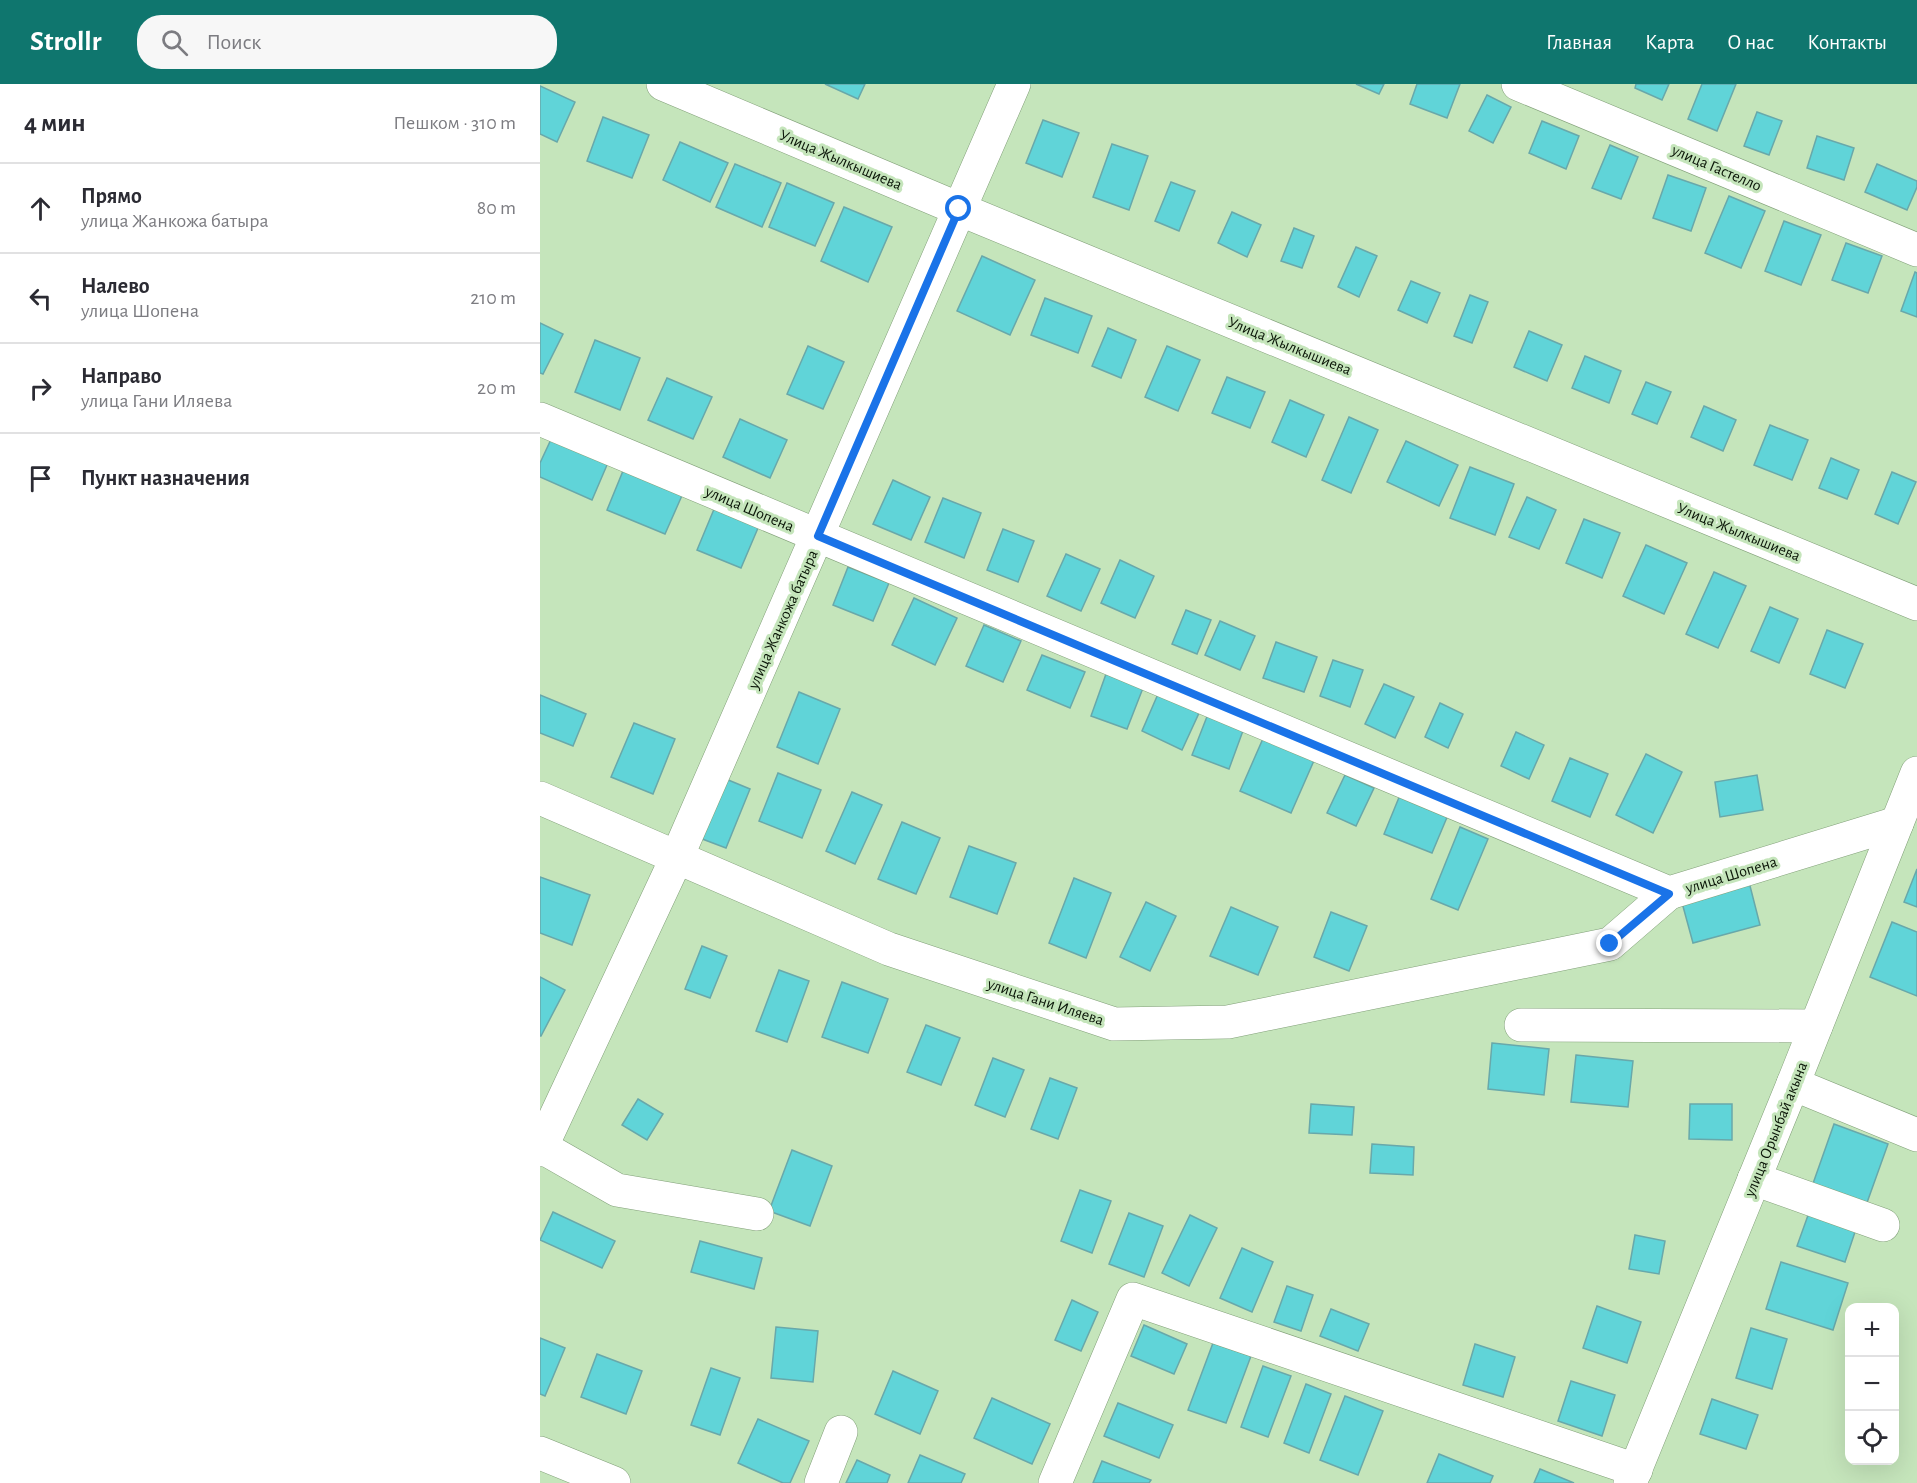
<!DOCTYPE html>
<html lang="ru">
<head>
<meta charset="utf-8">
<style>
	:root { --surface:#fff; --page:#f7f7f7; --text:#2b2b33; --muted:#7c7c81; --line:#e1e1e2; --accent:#0f766e }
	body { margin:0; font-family:"Alegreya Sans",sans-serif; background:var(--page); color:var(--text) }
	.controls { position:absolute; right:18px; bottom:18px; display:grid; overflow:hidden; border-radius:12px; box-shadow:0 6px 24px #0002 }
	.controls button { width:54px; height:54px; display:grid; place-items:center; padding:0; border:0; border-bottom:2px solid var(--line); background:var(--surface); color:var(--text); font:30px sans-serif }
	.stop { position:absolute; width:18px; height:18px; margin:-14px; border:4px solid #1a73e8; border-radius:50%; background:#fff }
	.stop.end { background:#1a73e8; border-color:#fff; box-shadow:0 2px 6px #0008 }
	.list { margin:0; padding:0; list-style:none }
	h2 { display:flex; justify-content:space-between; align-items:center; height:78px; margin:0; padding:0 24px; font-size:26px }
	h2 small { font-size:20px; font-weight:400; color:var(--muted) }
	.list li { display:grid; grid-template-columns:39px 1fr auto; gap:18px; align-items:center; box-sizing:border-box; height:90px; padding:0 24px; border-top:2px solid var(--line) }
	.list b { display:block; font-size:22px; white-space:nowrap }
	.list p { margin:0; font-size:20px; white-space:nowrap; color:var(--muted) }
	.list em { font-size:20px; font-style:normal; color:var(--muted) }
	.icon { flex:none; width:33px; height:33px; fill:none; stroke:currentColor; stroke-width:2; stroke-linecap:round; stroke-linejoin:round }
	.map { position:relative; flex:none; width:1377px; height:1399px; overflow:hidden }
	header { display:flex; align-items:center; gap:36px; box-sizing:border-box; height:84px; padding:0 30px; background:var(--accent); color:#fff }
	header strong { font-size:28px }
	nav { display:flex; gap:33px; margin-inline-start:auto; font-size:21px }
	.search { width:420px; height:54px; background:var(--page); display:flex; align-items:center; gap:15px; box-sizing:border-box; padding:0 21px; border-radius:24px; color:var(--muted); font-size:22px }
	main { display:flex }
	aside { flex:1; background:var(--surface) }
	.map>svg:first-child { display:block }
</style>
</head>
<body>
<header>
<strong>Strollr</strong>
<div class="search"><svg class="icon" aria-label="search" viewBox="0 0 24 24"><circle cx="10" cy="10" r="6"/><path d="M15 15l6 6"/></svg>Поиск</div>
<nav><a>Главная</a><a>Карта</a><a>О нас</a><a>Контакты</a></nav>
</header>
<main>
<aside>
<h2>4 мин<small>Пешком · 310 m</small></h2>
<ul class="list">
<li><svg class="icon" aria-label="ahead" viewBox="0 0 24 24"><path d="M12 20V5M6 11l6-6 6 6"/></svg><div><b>Прямо</b><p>улица Жанкожа батыра</p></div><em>80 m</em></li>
<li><svg class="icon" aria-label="left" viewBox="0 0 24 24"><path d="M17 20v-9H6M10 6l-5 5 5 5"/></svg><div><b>Налево</b><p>улица Шопена</p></div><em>210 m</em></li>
<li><svg class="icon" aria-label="right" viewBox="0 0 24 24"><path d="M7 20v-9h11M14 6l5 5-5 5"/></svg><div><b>Направо</b><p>улица Гани Иляева</p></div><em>20 m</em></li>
<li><svg class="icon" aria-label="arrive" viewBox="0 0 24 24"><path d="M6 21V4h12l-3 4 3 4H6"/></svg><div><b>Пункт назначения</b></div></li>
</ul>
</aside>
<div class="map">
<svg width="1377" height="1399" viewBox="0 0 1377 1399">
	<rect width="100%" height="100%" fill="#c5e5bb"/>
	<g fill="#60d4d8" stroke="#68a8aa" stroke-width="1.5">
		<path d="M285 0H325L318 15Z"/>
		<path d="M816 0H844L839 10Z"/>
		<path d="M877 0H920L907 34 870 20Z"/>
		<path d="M1096 0H1129L1122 16 1095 4Z"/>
		<path d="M1162 0H1196L1177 47 1148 35Z"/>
		<path d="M0 2 35 18 17 58 0 50Z"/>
		<path d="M947 11 971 23 953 59 929 47Z"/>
		<path d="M1217 28 1242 37 1229 71 1204 62Z"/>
		<path d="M63 33 109 51 92 94 47 77Z"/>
		<path d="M503 36 539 49 522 93 486 79Z"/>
		<path d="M1002 37 1039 52 1026 85 989 69Z"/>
		<path d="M1277 52 1314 64 1304 96 1267 84Z"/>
		<path d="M140 58 188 79 170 118 123 96Z"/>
		<path d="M572 60 608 72 589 126 553 113Z"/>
		<path d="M1070 61 1098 73 1081 115 1052 104Z"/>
		<path d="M195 80 241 99 222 143 176 123Z"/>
		<path d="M1337 80 1377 97V103L1367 126 1325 108Z"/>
		<path d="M1128 91 1166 104 1151 147 1113 134Z"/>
		<path d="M631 98 655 107 639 147 615 137Z"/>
		<path d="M247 99 294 119 275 162 229 143Z"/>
		<path d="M1189 112 1225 127 1201 184 1165 169Z"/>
		<path d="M304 123 352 143 328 198 281 177Z"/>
		<path d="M692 128 721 141 707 173 678 159Z"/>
		<path d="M1244 137 1281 151 1261 201 1225 187Z"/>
		<path d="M754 144 774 152 762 184 741 177Z"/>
		<path d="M1306 159 1342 172 1328 209 1292 196Z"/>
		<path d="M816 163 837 172 819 213 798 203Z"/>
		<path d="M442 172 495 196 470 251 417 227Z"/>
		<path d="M1375 188 1377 189V233L1361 227Z"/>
		<path d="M871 197 900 209 887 239 858 226Z"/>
		<path d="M930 211 948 218 932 259 914 252Z"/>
		<path d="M505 214 552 232 538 269 491 251Z"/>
		<path d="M0 239 23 250 3 290 0 289Z"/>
		<path d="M568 244 596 256 581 294 552 282Z"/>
		<path d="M989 247 1022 261 1007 297 974 283Z"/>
		<path d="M55 256 100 274 80 326 35 308Z"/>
		<path d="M268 262 304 278 283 325 247 310Z"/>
		<path d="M627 262 660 276 638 327 605 313Z"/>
		<path d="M1045 272 1081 287 1069 319 1032 304Z"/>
		<path d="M687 293 725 308 710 344 672 329Z"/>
		<path d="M127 294 172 313 153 355 108 336Z"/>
		<path d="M1106 298 1131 308 1117 340 1092 330Z"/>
		<path d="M750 316 784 331 766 373 732 358Z"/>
		<path d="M1164 322 1196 336 1183 367 1151 353Z"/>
		<path d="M809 333 838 346 811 409 782 396Z"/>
		<path d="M200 335 247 356 230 394 183 373Z"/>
		<path d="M1230 341 1268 356 1252 396 1214 381Z"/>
		<path d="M14 349 70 374 52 416 0 393V379Z"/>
		<path d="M866 357 918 381 899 422 847 398Z"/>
		<path d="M1291 374 1319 386 1307 415 1279 404Z"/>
		<path d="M85 382 144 407 125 450 67 426Z"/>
		<path d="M930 383 974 400 955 451 910 434Z"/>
		<path d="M1352 388 1376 398 1358 440 1335 430Z"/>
		<path d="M353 396 390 413 371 456 333 440Z"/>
		<path d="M987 413 1016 426 999 465 969 453Z"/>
		<path d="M403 414 441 429 424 474 385 458Z"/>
		<path d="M177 418 221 437 201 484 157 466Z"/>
		<path d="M1044 435 1080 449 1062 494 1026 479Z"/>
		<path d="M463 445 494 457 478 498 447 486Z"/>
		<path d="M1106 461 1147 479 1124 530 1083 512Z"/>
		<path d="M526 470 560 485 541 527 507 512Z"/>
		<path d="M580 476 614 492 595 534 561 519Z"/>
		<path d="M308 483 349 499 333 537 293 521Z"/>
		<path d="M1174 488 1206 502 1178 564 1146 550Z"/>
		<path d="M374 514 417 534 395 581 352 561Z"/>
		<path d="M1230 523 1258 535 1239 579 1211 567Z"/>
		<path d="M646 526 671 536 657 570 632 560Z"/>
		<path d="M680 537 715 552 700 586 665 571Z"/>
		<path d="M444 541 481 557 463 598 426 582Z"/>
		<path d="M1287 546 1323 560 1305 604 1270 590Z"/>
		<path d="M736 558 777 573 764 608 723 594Z"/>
		<path d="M502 571 545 588 530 624 487 606Z"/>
		<path d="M793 576 823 586 810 623 780 612Z"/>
		<path d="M566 590 603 604 587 645 551 632Z"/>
		<path d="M844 600 874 613 855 654 825 640Z"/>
		<path d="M259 608 300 625 278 680 237 663Z"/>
		<path d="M618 610 659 629 642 666 602 647Z"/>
		<path d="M0 611 46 630 33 662 0 649Z"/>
		<path d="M900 619 923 630 908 664 885 653Z"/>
		<path d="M668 630 704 644 689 685 652 671Z"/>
		<path d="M94 639 135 655 113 710 71 693Z"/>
		<path d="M976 648 1004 661 989 695 961 682Z"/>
		<path d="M725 650 776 672 751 729 700 707Z"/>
		<path d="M1106 670 1142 688 1113 749 1076 731Z"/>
		<path d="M1030 674 1068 690 1050 733 1012 717Z"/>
		<path d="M238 689 281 706 262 754 219 737Z"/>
		<path d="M805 691 834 704 816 742 787 729Z"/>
		<path d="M1217 691 1223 726 1180 733 1175 698Z"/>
		<path d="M181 693 210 705 186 764 157 753Z"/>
		<path d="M312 708 342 721 315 780 286 767Z"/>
		<path d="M860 711 908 731 892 769 844 750Z"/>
		<path d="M362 738 400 754 376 810 338 795Z"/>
		<path d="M920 743 948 755 918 826 891 815Z"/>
		<path d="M429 762 476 779 457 830 410 813Z"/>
		<path d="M1377 785V823L1364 818Z"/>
		<path d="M0 793 50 811 32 861 0 849Z"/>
		<path d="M534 794 571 809 546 874 509 859Z"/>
		<path d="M1209 798 1220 841 1153 859 1141 815Z"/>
		<path d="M606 818 636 832 610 887 580 873Z"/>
		<path d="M691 823 738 843 718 891 670 872Z"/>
		<path d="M791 828 827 842 809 887 774 873Z"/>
		<path d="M1352 838 1377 848V912L1330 893Z"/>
		<path d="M162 862 187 872 170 914 145 905Z"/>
		<path d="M239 886 269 897 247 958 216 947Z"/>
		<path d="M0 893 25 906 1 952H0Z"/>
		<path d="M302 898 348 915 328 969 282 953Z"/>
		<path d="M386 941 420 954 401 1001 367 988Z"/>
		<path d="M952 959 1009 965 1004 1011 948 1005Z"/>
		<path d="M1036 971 1093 977 1088 1023 1031 1018Z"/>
		<path d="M453 974 484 986 465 1033 435 1021Z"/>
		<path d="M510 994 537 1004 518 1055 491 1045Z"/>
		<path d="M98 1015 123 1030 107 1056 82 1041Z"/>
		<path d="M771 1020 814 1023 812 1051 769 1049Z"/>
		<path d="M1150 1020H1192V1056L1149 1055Z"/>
		<path d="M1294 1040 1348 1060 1324 1127 1270 1108Z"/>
		<path d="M832 1060 874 1063 873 1091 830 1089Z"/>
		<path d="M252 1066 292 1082 270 1142 229 1127Z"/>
		<path d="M540 1106 571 1117 552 1169 521 1157Z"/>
		<path d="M1271 1123 1318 1139 1305 1178 1257 1162Z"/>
		<path d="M13 1128 75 1157 62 1184 0 1156Z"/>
		<path d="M589 1129 623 1142 604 1193 569 1180Z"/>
		<path d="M650 1131 677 1144 649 1202 622 1189Z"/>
		<path d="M1095 1151 1125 1157 1119 1190 1089 1185Z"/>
		<path d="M160 1157 222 1174 214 1205 151 1188Z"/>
		<path d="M702 1164 733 1178 712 1228 680 1214Z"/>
		<path d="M1241 1178 1308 1199 1293 1246 1226 1225Z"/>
		<path d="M747 1202 773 1211 761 1247 734 1238Z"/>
		<path d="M532 1216 558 1228 541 1267 515 1256Z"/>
		<path d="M1057 1222 1101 1238 1087 1279 1043 1264Z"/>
		<path d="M791 1225 829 1240 818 1267 780 1252Z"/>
		<path d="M604 1241 647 1260 634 1290 591 1272Z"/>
		<path d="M236 1243 278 1247 273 1298 231 1294Z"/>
		<path d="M1211 1244 1247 1255 1232 1305 1196 1294Z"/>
		<path d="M0 1254 25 1264 5 1312 0 1310Z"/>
		<path d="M673 1259 711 1272 686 1339 648 1326Z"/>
		<path d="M935 1260 975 1273 963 1313 923 1301Z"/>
		<path d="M57 1270 102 1287 86 1330 41 1313Z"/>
		<path d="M723 1282 751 1292 728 1353 701 1343Z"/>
		<path d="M171 1284 200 1294 180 1351 151 1341Z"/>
		<path d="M353 1287 398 1307 380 1350 335 1330Z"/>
		<path d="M1031 1297 1075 1311 1062 1352 1018 1337Z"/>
		<path d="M766 1300 791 1310 769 1369 744 1359Z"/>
		<path d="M805 1312 843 1327 818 1391 780 1376Z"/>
		<path d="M452 1314 510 1340 492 1380 434 1354Z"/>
		<path d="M1172 1315 1218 1331 1206 1365 1160 1350Z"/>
		<path d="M578 1319 633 1341 619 1374 564 1352Z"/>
		<path d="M218 1335 269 1357 250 1399H243L198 1379Z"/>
		<path d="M899 1370 953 1392 950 1399H887Z"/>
		<path d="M380 1371 425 1390 421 1399H368Z"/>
		<path d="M317 1376 350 1391 347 1399H306Z"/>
		<path d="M562 1377 611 1396 609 1399H553Z"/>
		<path d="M1000 1385 1034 1399H994Z"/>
	</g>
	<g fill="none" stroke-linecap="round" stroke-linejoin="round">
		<defs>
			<g id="minor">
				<path d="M123 0 419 125 1377 520"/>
				<path d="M978 0 1377 166"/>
				<path d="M0 335 1129 809 1357 739"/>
				<path d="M0 714 349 865 574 940 688 938 1070 860 1129 809"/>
				<path d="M981 941 1276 942"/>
				<path d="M1253 1000 1377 1051"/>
				<path d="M0 1062 77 1106 217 1130"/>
				<path d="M0 1066 137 773 474 0"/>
				<path d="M1214 1095 1343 1141"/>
				<path d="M0 1369 74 1399"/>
				<path d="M281 1399 301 1348"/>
				<path d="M515 1399 593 1215 1096 1386"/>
				<path d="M1090 1399 1253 1000 1377 689"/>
			</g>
		</defs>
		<use href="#minor" stroke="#82a079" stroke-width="34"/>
		<use href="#minor" stroke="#fff" stroke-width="33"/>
	</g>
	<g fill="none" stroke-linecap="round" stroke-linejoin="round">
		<path stroke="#1a73e8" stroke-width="8" d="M419 125 278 452 1129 810 1070 860"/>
	</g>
	<g text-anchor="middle" stroke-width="6" stroke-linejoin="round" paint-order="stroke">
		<g font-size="16" fill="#091406" stroke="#c5e5bb">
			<text transform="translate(301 75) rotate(23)" y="6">Улица Жылкышиева</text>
			<text transform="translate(1177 83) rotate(23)" y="6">улица Гастелло</text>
			<text transform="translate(750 261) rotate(22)" y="6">Улица Жылкышиева</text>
			<text transform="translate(210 424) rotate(23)" y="6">улица Шопена</text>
			<text transform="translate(1199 447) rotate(22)" y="6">Улица Жылкышиева</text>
			<text transform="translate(242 535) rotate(-66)" y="6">улица Жанкожа батыра</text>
			<text transform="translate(1191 790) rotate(-17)" y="6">улица Шопена</text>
			<text transform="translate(506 917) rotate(18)" y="6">улица Гани Иляева</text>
			<text transform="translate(1235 1045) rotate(-68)" y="6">улица Орынбай акына</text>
		</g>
	</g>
</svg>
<div class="controls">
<button>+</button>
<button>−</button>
<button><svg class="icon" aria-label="locate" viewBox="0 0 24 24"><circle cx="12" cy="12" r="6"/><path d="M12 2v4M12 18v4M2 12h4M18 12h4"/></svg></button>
</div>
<div class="stop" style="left:419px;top:125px"></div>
<div class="stop end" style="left:1070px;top:860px"></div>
</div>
</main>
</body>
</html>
